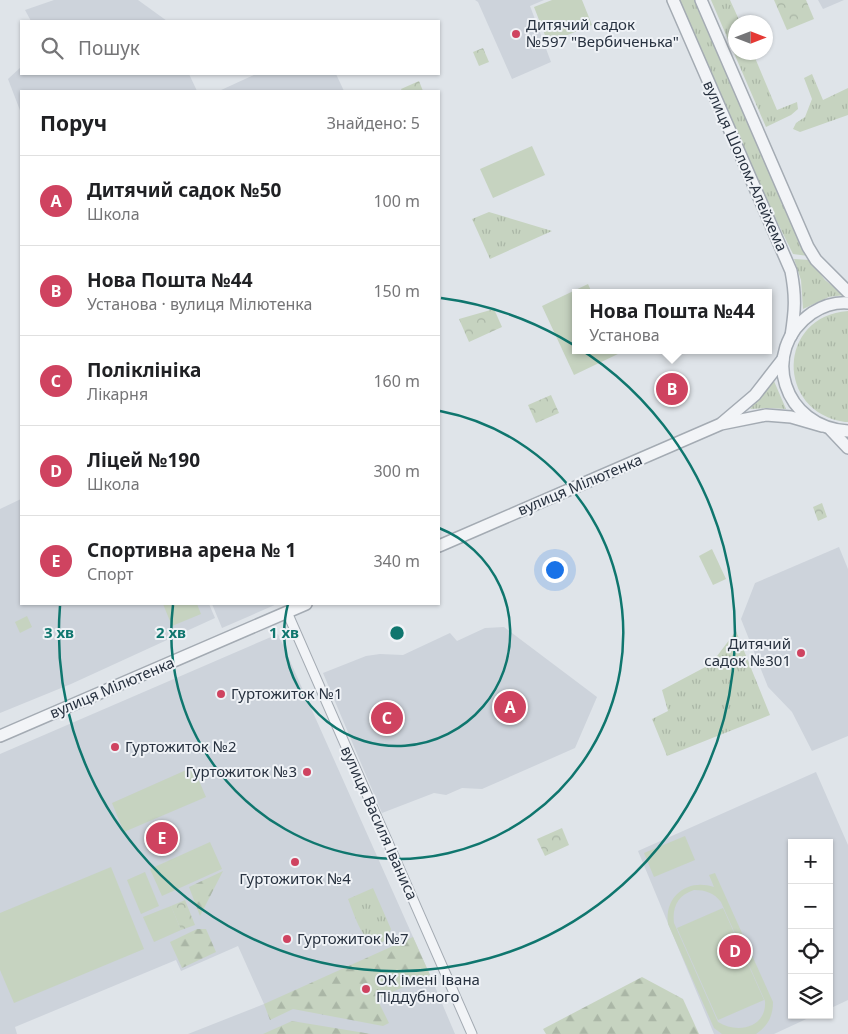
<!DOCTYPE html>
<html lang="uk">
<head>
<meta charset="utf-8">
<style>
	:root { --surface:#fff; --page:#f2f2f2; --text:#202124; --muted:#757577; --line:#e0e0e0; --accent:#cf4360 }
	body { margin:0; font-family:"Noto Sans",sans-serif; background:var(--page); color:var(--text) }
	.controls { position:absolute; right:15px; bottom:15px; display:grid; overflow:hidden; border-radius:0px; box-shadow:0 1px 4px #0004 }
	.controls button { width:45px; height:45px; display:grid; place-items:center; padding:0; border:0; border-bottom:1px solid var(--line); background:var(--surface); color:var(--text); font:25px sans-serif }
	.compass { position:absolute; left:728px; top:15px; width:45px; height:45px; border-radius:50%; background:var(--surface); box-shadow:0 1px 4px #0004; rotate:90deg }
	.you { position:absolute; left:554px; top:569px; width:18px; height:18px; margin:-12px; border:4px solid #fff; border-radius:50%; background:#1a73e8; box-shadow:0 0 0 8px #1a73e833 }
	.badge { display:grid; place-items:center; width:32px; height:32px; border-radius:50%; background:var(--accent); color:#fff; font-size:16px; font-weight:700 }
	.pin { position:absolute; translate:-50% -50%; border:2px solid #fff; box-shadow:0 1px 5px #0006 }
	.popup { position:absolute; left:572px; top:289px; width:200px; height:65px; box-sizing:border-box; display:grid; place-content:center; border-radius:0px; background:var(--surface); filter:drop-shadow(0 1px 4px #0005); font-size:16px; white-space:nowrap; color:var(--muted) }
	.popup b { font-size:19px; color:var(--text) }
	.popup::after { content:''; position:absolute; left:50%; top:100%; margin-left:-10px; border:10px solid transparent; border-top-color:var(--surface) }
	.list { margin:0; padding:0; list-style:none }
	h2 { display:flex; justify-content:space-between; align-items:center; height:65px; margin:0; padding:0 20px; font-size:21px }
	h2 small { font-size:16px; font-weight:400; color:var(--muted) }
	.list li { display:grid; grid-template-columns:32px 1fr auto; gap:15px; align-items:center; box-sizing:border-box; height:90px; padding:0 20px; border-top:1px solid var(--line) }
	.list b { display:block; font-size:19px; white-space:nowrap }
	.list p { margin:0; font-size:16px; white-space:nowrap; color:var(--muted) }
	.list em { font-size:16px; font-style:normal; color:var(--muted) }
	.icon { flex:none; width:28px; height:28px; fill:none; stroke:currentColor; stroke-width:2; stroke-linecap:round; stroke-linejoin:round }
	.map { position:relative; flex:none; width:848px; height:1034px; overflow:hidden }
	.search { position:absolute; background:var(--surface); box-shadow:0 1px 4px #0004; left:20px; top:20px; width:420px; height:55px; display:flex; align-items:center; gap:12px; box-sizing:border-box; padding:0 18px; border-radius:0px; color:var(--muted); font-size:19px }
	.panel { position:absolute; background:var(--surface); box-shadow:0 1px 4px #0004; left:20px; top:90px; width:420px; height:515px; border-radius:0px }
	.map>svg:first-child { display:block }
</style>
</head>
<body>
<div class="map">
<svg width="848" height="1034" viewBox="0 0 848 1034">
	<defs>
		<pattern id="grass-tufts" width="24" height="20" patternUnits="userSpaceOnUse" patternTransform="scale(1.25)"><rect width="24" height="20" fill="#c6d3c0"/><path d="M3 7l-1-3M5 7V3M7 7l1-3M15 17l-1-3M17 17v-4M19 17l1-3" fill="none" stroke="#aab6a6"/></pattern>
		<pattern id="forest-firs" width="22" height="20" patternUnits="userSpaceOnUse" patternTransform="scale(1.25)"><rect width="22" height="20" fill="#c6d3c0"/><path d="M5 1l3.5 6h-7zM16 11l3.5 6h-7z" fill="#aab6a6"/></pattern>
		<pattern id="park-crowns" width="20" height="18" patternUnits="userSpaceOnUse" patternTransform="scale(1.25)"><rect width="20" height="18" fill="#c6d3c0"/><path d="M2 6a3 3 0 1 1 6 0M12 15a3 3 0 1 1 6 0" fill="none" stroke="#aab6a6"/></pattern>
	</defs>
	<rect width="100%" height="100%" fill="#dfe4e9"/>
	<g fill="#cdd3db">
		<path d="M54 0H138L167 21H31L25 10Z"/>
		<path d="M475 0H544L530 6 551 62 512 79 478 2Z"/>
		<path d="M818 0H844L823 9Z"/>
		<path d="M21 67V74H189L197 91H21V113L8 79Z"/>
		<path d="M256 74H336L344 91H219Z"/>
		<path d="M21 499V604H209L215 618 71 684 0 713V509Z"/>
		<path d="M839 547 848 569V736L812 751 792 712 768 687 741 619 755 583Z"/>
		<path d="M212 604H277L222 628Z"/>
		<path d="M504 627 597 697 575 748 482 789 462 788 446 795 434 793 382 813 323 673 366 656 380 654 403 655 450 633 457 641 485 628Z"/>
		<path d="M278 634 430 975 455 1034H188L264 1004 238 946 181 971 176 960 15 1027 17 1034H0V754Z"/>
		<path d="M816 772 848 845V1000L829 1009V843H792V1015H815L774 1034H714L638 851Z"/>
	</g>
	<g fill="url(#grass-tufts)">
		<path d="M673 0H701L808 256 793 254 708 82Z"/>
		<path d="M711 0H730L740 22H736V52L753 53 777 110 797 102 798 109 791 115 766 127Z"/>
		<path d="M812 74 823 100 848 88V115L800 132 793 129 796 123 805 117 812 99 804 78Z"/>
		<path d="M489 212 552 231 490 259 472 219Z"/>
		<path d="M794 259 810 260 825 280 844 295 829 297 803 309 801 280Z"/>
		<path d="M848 311V422H845C775 412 777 316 848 311Z"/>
		<path d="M774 381 786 409 769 408 750 409Z"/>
		<path d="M736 631 770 715 667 756 652 719 668 711 662 690 711 664Z"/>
		<path d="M373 888 391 929 387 939C366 958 354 913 348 899Z"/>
	</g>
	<g fill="url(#forest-firs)">
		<path d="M223 871 200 916 189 887Z"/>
		<path d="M197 929H206L216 952 182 968 170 942Z"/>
		<path d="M413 937 430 975 377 999 389 1023 383 1026 293 1009 270 1020 264 1004Z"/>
		<path d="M642 977 683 999 699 1034H546L543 1029Z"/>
		<path d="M292 1021 371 1034H263Z"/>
	</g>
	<g fill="url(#park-crowns)">
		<path d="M774 0H806L814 19 787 30Z"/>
		<path d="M483 48 489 62 479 66 473 52Z"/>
		<path d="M419 81 423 91H402L401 89Z"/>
		<path d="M494 309 502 327 469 342 459 319Z"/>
		<path d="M551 395 559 413 536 423 528 405Z"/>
		<path d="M822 503 827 517 818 521 813 507Z"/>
		<path d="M562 828 569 845 545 856 537 839Z"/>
		<path d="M185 900 195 925 181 930 171 906Z"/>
	</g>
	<g fill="#c6d3c0" fill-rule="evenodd">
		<path d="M552 0H582L592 25 548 43 534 7Z"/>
		<path d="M532 146 545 175 493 198 480 169Z"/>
		<path d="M588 284 592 293H576V350H618L620 353 574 375 542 306Z"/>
		<path d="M712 549 726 579 713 585 699 556Z"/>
		<path d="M163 604H197L201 614 172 626Z"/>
		<path d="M27 616 32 627 20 633 15 622Z"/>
		<path d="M193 767 206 797 124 832 112 803Z"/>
		<path d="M685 836 695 860 654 877 644 853Z"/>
		<path d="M210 842 222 869 162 896 150 869Z"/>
		<path d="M111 867 144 949 14 1003 0 970V913Z"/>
		<path d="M145 872 159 906 141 914 127 880Z"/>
		<path d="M715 873 773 1002C773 1016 768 1026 756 1034H722L714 1028 668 924C664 896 688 878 714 887L709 875ZM694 890C706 890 714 893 721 902L765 1001C767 1028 737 1034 718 1022L674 923C672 907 678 895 694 890Z"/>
		<path d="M171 906 181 930 154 942 143 917Z"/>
		<path d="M723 908 764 1000 718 1020 677 928Z"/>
	</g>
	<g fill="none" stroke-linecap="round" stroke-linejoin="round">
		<defs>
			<path id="minor" d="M287 612 472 1034"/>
			<g id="tertiary">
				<path d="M673 0 791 271C796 297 795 310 791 336"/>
				<path d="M701 0 808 247 816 260 848 292"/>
				<path d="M848 303C835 302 823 306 812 313 758 351 784 428 848 431"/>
				<path d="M722 423 755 395 783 359"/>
				<path d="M831 430 848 448"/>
				<path d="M439 546 721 424 766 415 791 417 822 426"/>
				<path d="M0 736 306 604"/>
			</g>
		</defs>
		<use href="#minor" stroke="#a4abb3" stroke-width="11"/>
		<use href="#tertiary" stroke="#a4abb3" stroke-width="14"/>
		<use href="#minor" stroke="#f2f4f7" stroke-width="9"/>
		<use href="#tertiary" stroke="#f2f4f7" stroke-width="11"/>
	</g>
	<g fill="none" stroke="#0f766e" stroke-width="2.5">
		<path d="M439 528A113 113 0 1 1 288 604"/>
		<path d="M440 411A226 226 0 1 1 173 605"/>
		<path d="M441 298A338 338 0 1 1 60 606"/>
	</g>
	<g fill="#cf4360" stroke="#eff2f6" stroke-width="2">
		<circle cx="516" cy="34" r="5"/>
		<circle cx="801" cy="653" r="5"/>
		<circle cx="221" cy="694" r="5"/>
		<circle cx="115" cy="747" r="5"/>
		<circle cx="307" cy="772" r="5"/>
		<circle cx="295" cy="862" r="5"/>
		<circle cx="287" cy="939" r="5"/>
		<circle cx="366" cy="989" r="5"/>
	</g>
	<g text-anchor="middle" stroke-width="4" stroke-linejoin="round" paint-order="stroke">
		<g font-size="15" fill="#283240" stroke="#eff2f6" text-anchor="start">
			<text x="526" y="30">Дитячий садок<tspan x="526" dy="17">№597 "Вербиченька"</tspan></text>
			<text x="791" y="649" text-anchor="end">Дитячий<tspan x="791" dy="17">садок №301</tspan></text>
			<text x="231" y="699">Гуртожиток №1</text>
			<text x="125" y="752">Гуртожиток №2</text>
			<text x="297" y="777" text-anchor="end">Гуртожиток №3</text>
			<text x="295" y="884" text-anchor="middle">Гуртожиток №4</text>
			<text x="297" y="944">Гуртожиток №7</text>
			<text x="376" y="985">ОК імені Івана<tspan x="376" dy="17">Піддубного</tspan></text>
		</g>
		<g font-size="15" fill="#283240" stroke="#eff2f6">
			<text transform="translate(745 166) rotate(66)" y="5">вулиця Шолом-Алейхема</text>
			<text transform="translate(580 485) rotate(-23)" y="5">вулиця Мілютенка</text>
			<text transform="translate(112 688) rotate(-23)" y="5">вулиця Мілютенка</text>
			<text transform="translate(379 823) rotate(66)" y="5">вулиця Василя Іваниса</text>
		</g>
	</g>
	<circle cx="397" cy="633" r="8" fill="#0f766e" stroke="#eff2f6" stroke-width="2.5"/>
	<g font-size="15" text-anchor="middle" font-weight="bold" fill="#0f766e" stroke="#eff2f6" stroke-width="4" stroke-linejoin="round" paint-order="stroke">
		<text x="171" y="638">2 хв</text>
		<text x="284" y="638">1 хв</text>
		<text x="59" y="638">3 хв</text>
	</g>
</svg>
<div class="controls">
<button>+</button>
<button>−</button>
<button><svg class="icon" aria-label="locate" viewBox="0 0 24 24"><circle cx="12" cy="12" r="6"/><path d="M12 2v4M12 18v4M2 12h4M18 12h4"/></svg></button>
<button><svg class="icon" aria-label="layers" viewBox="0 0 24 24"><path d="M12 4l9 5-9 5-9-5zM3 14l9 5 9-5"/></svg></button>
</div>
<svg class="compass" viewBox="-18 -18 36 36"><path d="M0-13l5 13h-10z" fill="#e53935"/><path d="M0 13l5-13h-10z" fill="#757577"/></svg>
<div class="you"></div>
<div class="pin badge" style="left:510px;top:707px">A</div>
<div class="pin badge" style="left:672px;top:389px">B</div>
<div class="popup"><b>Нова Пошта №44</b>Установа</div>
<div class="pin badge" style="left:387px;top:718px">C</div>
<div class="pin badge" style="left:735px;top:951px">D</div>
<div class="pin badge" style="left:162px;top:838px">E</div>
<div class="search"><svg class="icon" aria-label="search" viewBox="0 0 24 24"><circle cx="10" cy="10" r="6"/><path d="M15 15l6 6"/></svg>Пошук</div>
<section class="panel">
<h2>Поруч<small>Знайдено: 5</small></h2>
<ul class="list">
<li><span class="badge">A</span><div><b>Дитячий садок №50</b><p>Школа</p></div><em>100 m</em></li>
<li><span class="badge">B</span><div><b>Нова Пошта №44</b><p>Установа · вулиця Мілютенка</p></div><em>150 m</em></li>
<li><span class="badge">C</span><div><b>Поліклініка</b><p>Лікарня</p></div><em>160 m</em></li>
<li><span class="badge">D</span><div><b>Ліцей №190</b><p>Школа</p></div><em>300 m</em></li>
<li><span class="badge">E</span><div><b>Спортивна арена № 1</b><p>Спорт</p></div><em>340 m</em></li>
</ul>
</section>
</div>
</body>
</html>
